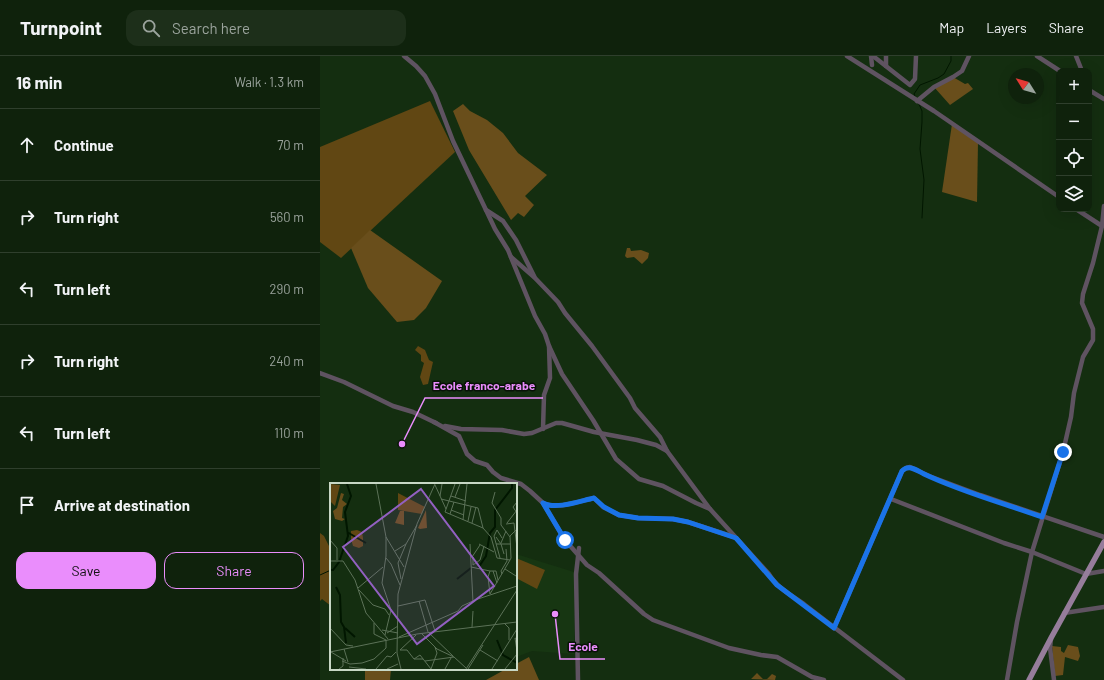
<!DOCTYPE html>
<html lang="en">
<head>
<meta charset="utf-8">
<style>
	:root { --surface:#0f220c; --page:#1d2f1a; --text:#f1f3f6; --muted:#9ba49d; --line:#2f3f2d; --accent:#ea8dfc }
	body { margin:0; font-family:Barlow,sans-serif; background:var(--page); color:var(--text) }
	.controls { position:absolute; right:12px; top:12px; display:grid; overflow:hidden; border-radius:8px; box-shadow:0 4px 16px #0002 }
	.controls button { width:36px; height:36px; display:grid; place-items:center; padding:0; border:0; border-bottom:1px solid var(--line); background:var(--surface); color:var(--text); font:20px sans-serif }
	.compass { position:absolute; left:688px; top:12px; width:36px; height:36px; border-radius:50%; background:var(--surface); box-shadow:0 4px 16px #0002; rotate:307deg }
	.stop { position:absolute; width:12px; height:12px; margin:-9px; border:3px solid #1a73e8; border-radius:50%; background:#fff }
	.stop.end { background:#1a73e8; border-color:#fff; box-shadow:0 1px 4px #0008 }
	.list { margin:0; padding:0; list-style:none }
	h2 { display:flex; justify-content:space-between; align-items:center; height:52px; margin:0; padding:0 16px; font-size:17px }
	h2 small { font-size:13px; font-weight:400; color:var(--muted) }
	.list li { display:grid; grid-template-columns:26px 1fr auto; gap:12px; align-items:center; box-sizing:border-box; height:72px; padding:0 16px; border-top:1px solid var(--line) }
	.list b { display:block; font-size:15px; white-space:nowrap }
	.list em { font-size:13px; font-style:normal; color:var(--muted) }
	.actions { display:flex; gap:8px; padding:12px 16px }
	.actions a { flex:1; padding:9px 0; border:1px solid var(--accent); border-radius:12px; text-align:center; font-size:14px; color:var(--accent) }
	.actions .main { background:var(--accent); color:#111 }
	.icon { flex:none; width:22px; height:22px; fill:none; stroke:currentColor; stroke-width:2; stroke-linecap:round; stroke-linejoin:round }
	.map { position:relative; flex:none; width:784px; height:624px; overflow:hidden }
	header { display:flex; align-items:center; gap:24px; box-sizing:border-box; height:56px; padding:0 20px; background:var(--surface); border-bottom:1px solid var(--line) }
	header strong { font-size:19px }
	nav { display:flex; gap:22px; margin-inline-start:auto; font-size:14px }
	.search { width:280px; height:36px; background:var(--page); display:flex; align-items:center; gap:10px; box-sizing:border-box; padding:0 14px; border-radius:12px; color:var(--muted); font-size:15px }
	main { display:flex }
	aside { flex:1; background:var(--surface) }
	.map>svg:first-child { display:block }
</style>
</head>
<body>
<header>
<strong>Turnpoint</strong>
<div class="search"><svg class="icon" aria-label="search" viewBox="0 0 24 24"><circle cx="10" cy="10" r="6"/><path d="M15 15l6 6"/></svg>Search here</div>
<nav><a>Map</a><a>Layers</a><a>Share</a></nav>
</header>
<main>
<aside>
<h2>16 min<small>Walk · 1.3 km</small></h2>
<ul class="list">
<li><svg class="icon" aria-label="ahead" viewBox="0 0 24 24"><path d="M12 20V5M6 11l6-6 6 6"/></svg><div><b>Continue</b></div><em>70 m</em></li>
<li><svg class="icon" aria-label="right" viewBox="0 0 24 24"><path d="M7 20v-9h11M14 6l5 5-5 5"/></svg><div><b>Turn right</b></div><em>560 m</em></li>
<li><svg class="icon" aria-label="left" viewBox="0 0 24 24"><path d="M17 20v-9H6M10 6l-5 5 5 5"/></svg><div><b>Turn left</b></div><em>290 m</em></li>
<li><svg class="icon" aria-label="right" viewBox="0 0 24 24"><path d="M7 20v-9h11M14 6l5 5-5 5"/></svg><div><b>Turn right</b></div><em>240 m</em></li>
<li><svg class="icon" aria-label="left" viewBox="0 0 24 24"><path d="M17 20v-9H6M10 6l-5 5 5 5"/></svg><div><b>Turn left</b></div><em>110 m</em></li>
<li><svg class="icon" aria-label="arrive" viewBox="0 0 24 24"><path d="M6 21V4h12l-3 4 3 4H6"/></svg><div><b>Arrive at destination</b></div></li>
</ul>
<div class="actions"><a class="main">Save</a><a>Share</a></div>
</aside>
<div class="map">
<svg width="784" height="624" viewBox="0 0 784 624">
	<rect width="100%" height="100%" fill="#142e10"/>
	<path fill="#173612" d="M196 498 254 516V598L212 595 196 601Z"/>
	<g fill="#614713">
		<path d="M110 45 135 96 21 202 0 186V91Z"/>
		<path d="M98 290 105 294 109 304 113 306 108 328 103 329 100 321 104 307 101 305V299L95 294Z"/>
		<path d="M0 477 4 480 11 494V550L2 543 0 545Z"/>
		<path d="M196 502 225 514 217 533 196 522Z"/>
	</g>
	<g fill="#694e1b">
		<path d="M633 21 645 28 648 27 653 33 630 49 614 31Z"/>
		<path d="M143 48 150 55 167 64 183 77 198 97 227 119 205 140 214 149 204 161 198 157 191 164 149 94 133 55Z"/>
		<path d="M632 68 658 86 657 146 622 136Z"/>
		<path d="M50 174 122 225 106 252 94 264 77 266 48 232 31 192Z"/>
		<path d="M307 192H310L311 195 321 194 329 197 328 202 322 208 314 201 307 202 305 200Z"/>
		<path d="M748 589 758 591 760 600 758 605 745 601 743 619 735 620 732 590 741 591V595L744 597Z"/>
		<path d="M209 601 219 624H166L186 613H196V608Z"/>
		<path d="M45 613H71L70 624H45Z"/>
		<path d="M437 617 443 623H447L452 618 456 620 455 624 431 623Z"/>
	</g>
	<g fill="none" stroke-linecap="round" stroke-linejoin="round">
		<g stroke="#011600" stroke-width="1">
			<path d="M595 40 594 38 600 29 618 22 624 18 631 5V0"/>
			<path d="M599 48 602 55V66L600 93 604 124 602 162"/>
			<path d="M0 519 11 514"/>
		</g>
		<g stroke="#5f5361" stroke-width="4.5">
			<path d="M84 0 96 10 105 20 115 38 133 85 166 154 183 165 196 184 215 222 238 246 245 257 272 290 310 342 315 352 340 381 347 395 390 453 449 518C457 532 473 540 485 549 518 574 550 599 583 624"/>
			<path d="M527 0 614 55 739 141"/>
			<path d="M551 0 552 9"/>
			<path d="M553 0 590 29 595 23 596 0"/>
			<path d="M566 0V10"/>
			<path d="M717 0 740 15"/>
			<path d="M756 0 762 15"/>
			<path d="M769 34 784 43"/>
			<path d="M597 45 614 31 633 21 642 15 649 0"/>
			<path d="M756 153 782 170"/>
			<path d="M166 154 175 173 188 194 215 260 225 278 229 290 230 322 224 339 223 373"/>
			<path d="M191 201 214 221"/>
			<path d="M229 290 242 318 273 364 296 403 319 423 343 430 376 447 390 453"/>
			<path d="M0 317 24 326 73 350 93 356 116 367"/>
			<path d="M114 366 139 380 147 398 155 405 167 409 173 416 181 422 201 428 210 435 223 447 245 484 267 509 279 517 324 558 333 564 409 592 441 599 457 601 492 621 504 624"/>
			<path d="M125 370 141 373 182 374 204 378 212 377 236 367H242L274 376 317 384 336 389 347 395"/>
			<path d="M571 443 684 487 712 496 766 518 784 515"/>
			<path d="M223 447C236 454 260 445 274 442L283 451 299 459 318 462 353 463 368 466 414 481"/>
			<path d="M744 557 784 551"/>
			<path d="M514 572 582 415 586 412 590 411 609 420 660 439 784 481"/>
			<path d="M731 583 730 592 734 624"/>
			<path d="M258 624 256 518 259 492"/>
			<path d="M687 624 697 566 712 496 743 396 751 361 754 337 763 301 773 284V273L762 247 763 238 773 207 782 170 784 150"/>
		</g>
		<path stroke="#967d9b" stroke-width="5.5" d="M709 624 731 582 784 486"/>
	</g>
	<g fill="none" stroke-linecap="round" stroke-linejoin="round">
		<path stroke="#1a73e8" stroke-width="5" d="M245 484 223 447C236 454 260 445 274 442L284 451 299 459 318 462 353 463 368 466 416 482 457 529 514 572 582 415C589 408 596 414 604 418 642 436 683 447 722 461L743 396"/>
	</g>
	<g transform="translate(10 427)">
		<rect width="187" height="187" fill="#142e10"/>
		<path d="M0 1 10 2 5 23 0 18ZM68 10 95 24 92 31 68 27ZM27 47 32 49 33 55V63L29 65 23 63 21 56V48Z" fill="#614713"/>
		<path d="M11 10 14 11 12 17 17 21 13 24 12 35 15 36 12 38 5 36 3 28 7 25ZM96 27 97 45 90 46 88 45ZM70 28H74V42L65 40Z" fill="#694e1b"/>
		<path fill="none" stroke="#011600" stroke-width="2" d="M17 49 36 60M148 85 156 73 160 50 165 44V27L182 5V1M0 87H3L9 79 18 53 15 29 21 13 17 1M127 96 141 85M6 104 10 112 11 139 14 144 16 160M15 145 25 154M167 157 173 172 187 180"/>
		<path fill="none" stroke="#5c7258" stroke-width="1" d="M46 1 56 54 74 84M125 1 115 29 153 45 161 54 167 75 180 77M105 2 116 26M165 9 162 20 171 35V42L180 54M110 13 112 1M121 13 136 18M125 14 130 1M111 16 148 25 153 45M187 19 183 24 187 30M121 27 134 32M120 31 124 19M133 37 137 1M138 38 141 24M142 40 146 24M177 40 187 27M176 41 184 40 187 65M166 54 171 61 174 71M0 57 7 65V77M171 60 176 48M140 61 143 119M149 61 164 69M166 61H181M65 68 76 61 87 42M142 74 150 62M143 74V82L150 77 154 63M56 75 61 81 70 102M170 75 164 53 167 47 172 55M0 78H13L25 97 36 130 58 156M141 84 160 88M175 86 186 93 187 91M163 88 167 100M172 91 171 88 177 78 176 66M71 96 68 80 76 61M168 97 166 88H160L158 94 160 111 180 77 181 75 180 53 187 46M28 105 53 84M29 107 43 122 55 126 59 132M89 118 98 149 123 173M68 123 95 117 105 148M175 141 179 145V157M142 144 143 128M0 145 16 162 23 163M52 147 68 150M57 150 68 143M92 151 107 166 124 174 136 185M55 152 61 127 52 100 56 73V54M69 154 128 128 132 123 145 117 187 103M187 156 185 155 187 168M14 166 18 179M70 167H77L84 176H93M70 167 86 152M150 167 168 178M0 169 87 151 187 139M1 169 16 178M84 176 90 172 101 186M12 178 20 181 32 180 44 176 56 165V157L44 151V140M95 178 124 174M19 184 36 186M9 186 13 183V175M46 186 57 173 61 174 66 169M57 186 68 181M71 186 67 170 68 111 87 41 105 1M101 186 107 170 105 164M115 186 121 175M136 186 187 107M138 186 153 162M162 186 187 146M175 186 187 171"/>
		<path fill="#9260c1" fill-opacity="0.15" stroke="#9260c1" stroke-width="2" d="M91 6 164 103 87 161 13 64Z"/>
		<rect width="187" height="187" fill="none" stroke="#c8d8c5" stroke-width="2"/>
	</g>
	<path fill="none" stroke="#ea8dfc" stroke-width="1.5" d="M82 388L105 342H223M235 558L240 603H285"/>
	<g fill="#ea8dfc" stroke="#081307" stroke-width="1.5">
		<circle cx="82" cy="388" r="4"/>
		<circle cx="235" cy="558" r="4"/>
	</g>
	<g font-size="12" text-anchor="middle" font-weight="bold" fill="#ea8dfc" stroke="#081307" stroke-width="3" stroke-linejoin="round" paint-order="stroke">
		<text x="164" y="334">Ecole franco-arabe</text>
		<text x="263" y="595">Ecole</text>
	</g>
</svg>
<div class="controls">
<button>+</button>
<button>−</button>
<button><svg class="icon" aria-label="locate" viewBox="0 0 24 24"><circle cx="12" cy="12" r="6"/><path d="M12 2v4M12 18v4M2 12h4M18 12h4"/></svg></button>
<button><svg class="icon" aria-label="layers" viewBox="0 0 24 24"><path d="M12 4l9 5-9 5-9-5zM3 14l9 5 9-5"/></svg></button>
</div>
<svg class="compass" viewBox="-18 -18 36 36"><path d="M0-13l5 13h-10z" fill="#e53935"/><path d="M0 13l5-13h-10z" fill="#9ba49d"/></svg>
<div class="stop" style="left:245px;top:484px"></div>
<div class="stop end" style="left:743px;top:396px"></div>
</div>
</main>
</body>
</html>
